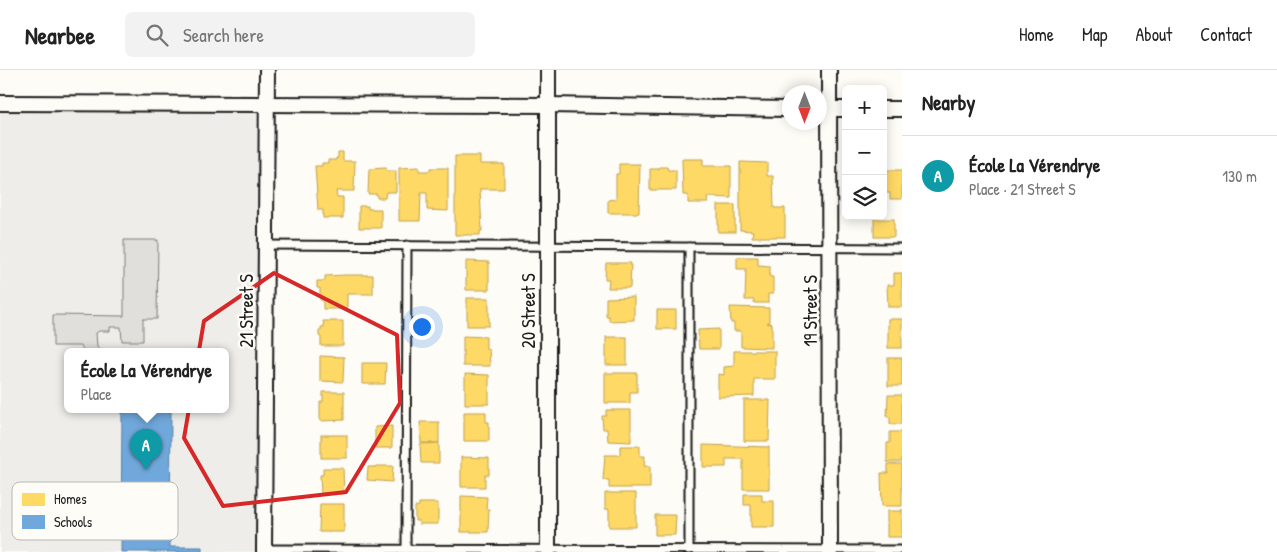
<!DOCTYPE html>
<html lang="en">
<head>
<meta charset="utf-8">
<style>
	:root { --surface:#fff; --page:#f2f2f2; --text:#222; --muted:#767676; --line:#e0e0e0; --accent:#c8321e }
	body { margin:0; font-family:"Patrick Hand",sans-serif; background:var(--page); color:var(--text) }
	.controls { position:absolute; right:15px; top:15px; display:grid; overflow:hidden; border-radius:8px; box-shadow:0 2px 12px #0003 }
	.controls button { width:45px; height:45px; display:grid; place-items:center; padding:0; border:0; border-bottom:1px solid var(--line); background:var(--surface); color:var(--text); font:25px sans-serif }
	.compass { position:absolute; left:782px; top:15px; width:45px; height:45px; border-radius:50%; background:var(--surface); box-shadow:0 2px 12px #0003; rotate:180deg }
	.you { position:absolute; left:421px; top:256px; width:18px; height:18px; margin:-12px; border:4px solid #fff; border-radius:50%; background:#1a73e8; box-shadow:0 0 0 8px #1a73e833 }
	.badge { display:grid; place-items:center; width:32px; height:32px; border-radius:50%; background:var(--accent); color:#fff; font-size:16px; font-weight:700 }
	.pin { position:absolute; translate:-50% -41px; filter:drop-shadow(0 1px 2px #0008) }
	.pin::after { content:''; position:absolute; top:26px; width:18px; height:15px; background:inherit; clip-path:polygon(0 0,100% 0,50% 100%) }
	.popup { position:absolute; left:64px; top:278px; width:165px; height:65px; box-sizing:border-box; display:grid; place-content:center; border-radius:8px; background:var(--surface); filter:drop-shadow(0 1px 4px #0005); font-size:16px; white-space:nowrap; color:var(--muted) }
	.popup b { font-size:19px; color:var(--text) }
	.popup::after { content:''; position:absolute; left:50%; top:100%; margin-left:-10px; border:10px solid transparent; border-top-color:var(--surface) }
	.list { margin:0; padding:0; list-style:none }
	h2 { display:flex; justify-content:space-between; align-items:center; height:65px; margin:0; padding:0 20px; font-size:21px }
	h2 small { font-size:16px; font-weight:400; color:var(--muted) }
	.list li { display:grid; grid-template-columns:32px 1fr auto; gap:15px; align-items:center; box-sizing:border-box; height:80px; padding:0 20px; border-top:1px solid var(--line) }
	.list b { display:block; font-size:19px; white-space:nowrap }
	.list p { margin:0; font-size:16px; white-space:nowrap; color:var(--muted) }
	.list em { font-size:16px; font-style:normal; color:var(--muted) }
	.icon { flex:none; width:28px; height:28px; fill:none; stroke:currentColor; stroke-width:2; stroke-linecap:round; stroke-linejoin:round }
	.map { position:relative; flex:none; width:902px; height:482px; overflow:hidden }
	header { display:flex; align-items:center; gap:30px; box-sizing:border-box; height:70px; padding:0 25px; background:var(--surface); border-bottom:1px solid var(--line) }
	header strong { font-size:24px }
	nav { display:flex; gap:28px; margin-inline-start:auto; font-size:18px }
	.search { width:350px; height:45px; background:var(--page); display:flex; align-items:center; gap:12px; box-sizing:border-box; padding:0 18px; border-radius:8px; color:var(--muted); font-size:19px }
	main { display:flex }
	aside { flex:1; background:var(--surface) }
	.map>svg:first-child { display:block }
</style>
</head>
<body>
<header>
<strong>Nearbee</strong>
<div class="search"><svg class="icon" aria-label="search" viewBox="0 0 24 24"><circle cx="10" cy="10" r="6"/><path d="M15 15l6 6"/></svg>Search here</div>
<nav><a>Home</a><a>Map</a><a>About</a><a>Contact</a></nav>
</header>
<main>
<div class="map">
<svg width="902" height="482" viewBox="0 0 902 482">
	<rect width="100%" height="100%" fill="#fdfcf7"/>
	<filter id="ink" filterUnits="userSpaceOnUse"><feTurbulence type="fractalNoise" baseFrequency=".02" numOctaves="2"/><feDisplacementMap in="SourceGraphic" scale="10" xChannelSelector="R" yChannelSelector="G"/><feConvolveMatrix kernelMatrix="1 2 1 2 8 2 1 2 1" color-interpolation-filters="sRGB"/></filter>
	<g filter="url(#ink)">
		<path fill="#eeede9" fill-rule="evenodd" d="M0 33 267 34 264 482H0ZM67 281H225V339H67Z"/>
		<path fill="#e0dfdb" stroke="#7e7e7c" d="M124 170H158L157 249H143V271H122L121 257H110V261H99L96 263 97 276 101 281H84L80 276H53V245L124 246Z"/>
		<g fill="#ffd966" stroke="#bba050">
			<path d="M338 82H343V91H355L354 121H336L337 127H343V148H323V140H318L315 96H322V93H328V90H336V88H338Z"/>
			<path d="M455 86H480V94H504V119H480L482 161H480V165H455Z"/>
			<path d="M682 89H703V96H731V128L707 127 708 133H688V125H683Z"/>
			<path d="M740 92 767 93V106H773L774 138H785V167H752L753 161 740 160Z"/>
			<path d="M619 94H640L639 143H608V130L616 129V104H619Z"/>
			<path d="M419 97V101H430V98H448V141L427 140V123H421L420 151H399V98Z"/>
			<path d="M659 97H667L668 100H676V120H650V99H659Z"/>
			<path d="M386 98 387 101H396V122H386L385 128H377V124H368L369 99Z"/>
			<path d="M883 100H902V129H890V123H883Z"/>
			<rect x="718" y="135" width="17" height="27"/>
			<path d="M359 136H368V139H381V158H359Z"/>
			<rect x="874" y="149" width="20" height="18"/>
			<path d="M737 187H758V195L770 196V207H773V224H768V233H754V230H745L746 199H737Z"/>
			<path d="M466 191 489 192V220H466Z"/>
			<path d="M606 193H631L630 218H608L609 209H605Z"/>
			<path d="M894 203H902V237H888L887 215H894Z"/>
			<path d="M346 205H373V224H347V239H323V230H320V218H317V211H325V206Z"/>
			<path d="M634 227V250L609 251V246H606V228Z"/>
			<rect x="467" y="228" width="22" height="28"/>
			<path d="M730 237 769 238V253H767L772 254V278L741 277V261H734V253H731Z"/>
			<rect x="657" y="240" width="19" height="19"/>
			<rect x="888" y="249" width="14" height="29"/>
			<path d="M323 251H343V276H321V267L319 266V260H321V257H324Z"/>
			<path d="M719 259V279H699L698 260Z"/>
			<path d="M463 266 486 267V279H489L490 296H463Z"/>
			<rect x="606" y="267" width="21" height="28"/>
			<path d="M734 281H775V309H754V326L718 327V304L724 305V297L734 296Z"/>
			<path d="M320 286 344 287 343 312 320 311Z"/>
			<rect x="888" y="288" width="14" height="28"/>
			<path d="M362 293H386L385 314H362Z"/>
			<path d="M605 303H637V322H630V333H605Z"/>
			<path d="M465 304 489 305V334H465Z"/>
			<path d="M323 322H344V350L320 351V332H323Z"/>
			<path d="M888 325H902V354H890V347H887Z"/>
			<path d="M744 330H770L769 371H744Z"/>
			<path d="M606 340H631V372L608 371 607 359H603L602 346H606Z"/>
			<path d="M464 342H486V352H489V371H464Z"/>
			<path d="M420 352H439V373H421Z"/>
			<path d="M392 356V378H375V357Z"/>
			<path d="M890 362H902V392H887V373H890Z"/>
			<rect x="321" y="365" width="26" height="23"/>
			<path d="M439 373V393H421L420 374Z"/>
			<path d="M703 375 769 377V419H743V389H726V397H703Z"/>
			<path d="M620 376H640V386H645L644 396H650V418H609V410H603L605 385H620Z"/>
			<path d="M461 387 489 388V405H485V417H461Z"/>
			<path d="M888 394H902V436H882L881 403H888Z"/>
			<path d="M376 396H393L392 412 367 410 368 397H376Z"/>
			<path d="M323 398H343L344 424H321L320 405H323Z"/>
			<path d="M605 423H636V457H609V439H605Z"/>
			<path d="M744 424H762V431H774V457H751V435H744Z"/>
			<path d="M461 426 487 427 486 439H489L488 462H461Z"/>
			<path d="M419 433H438V454H419V451H415V437L419 436Z"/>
			<path d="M320 434H344V462H319Z"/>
			<path d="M902 439V467H887V441H902Z"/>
			<path d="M655 445H676L675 465H655Z"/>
		</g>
		<path fill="#6fa8dc" stroke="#567ea2" d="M122 339H171L170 477H202V482H121Z"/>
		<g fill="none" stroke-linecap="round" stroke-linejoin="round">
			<defs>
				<g id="service">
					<path d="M266 175 902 178"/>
					<path d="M689 177V480"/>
					<path d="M264 479 902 480"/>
					<path d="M406 479 407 175"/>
				</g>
				<g id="minor">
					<path d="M829 0 830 482"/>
					<path d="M0 33 548 35 790 39"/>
					<path d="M822 39H846"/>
					<path d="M883 39H902"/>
					<path d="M264 482 267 0"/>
					<path d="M548 482V0"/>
				</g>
			</defs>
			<use href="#service" stroke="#1c1c1c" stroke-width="11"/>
			<use href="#minor" stroke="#1c1c1c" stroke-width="18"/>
			<use href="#service" stroke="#fdfcf7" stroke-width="7"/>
			<use href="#minor" stroke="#fdfcf7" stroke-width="14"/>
		</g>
	</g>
	<path fill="none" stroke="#d62828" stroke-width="4" stroke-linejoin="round" d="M274 203 397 265 400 333 346 422 223 436 184 368 204 251Z"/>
	<g text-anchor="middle" stroke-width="5" stroke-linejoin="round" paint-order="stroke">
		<g font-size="18" fill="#1c1c1c" stroke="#fdfcf7">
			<text transform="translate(247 241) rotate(-90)" y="6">21 Street S</text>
			<text transform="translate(529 241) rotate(-90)" y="6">20 Street S</text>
			<text transform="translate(811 241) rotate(-90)" y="6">19 Street S</text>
		</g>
	</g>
	<rect x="12" y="412" width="166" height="58" rx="8" fill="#fdfcf7" stroke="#bab9b5" stroke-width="1"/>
	<rect x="22" y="423" width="23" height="13" fill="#ffd966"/>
	<rect x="22" y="445" width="23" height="14" fill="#6fa8dc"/>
	<g font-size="14" fill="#1c1c1c">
		<text x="54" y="434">Homes</text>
		<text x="54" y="457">Schools</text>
	</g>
</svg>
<div class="controls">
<button>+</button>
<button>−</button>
<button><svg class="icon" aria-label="layers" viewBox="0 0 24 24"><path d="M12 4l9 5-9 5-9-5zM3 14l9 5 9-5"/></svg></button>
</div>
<svg class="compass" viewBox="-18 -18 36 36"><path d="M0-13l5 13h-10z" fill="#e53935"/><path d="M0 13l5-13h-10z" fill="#767676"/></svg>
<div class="you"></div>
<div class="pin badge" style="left:146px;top:400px;background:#0f9aa8">A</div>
<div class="popup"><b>École La Vérendrye</b>Place</div>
</div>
<aside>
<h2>Nearby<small></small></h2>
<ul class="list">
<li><span class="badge" style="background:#0f9aa8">A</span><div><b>École La Vérendrye</b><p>Place · 21 Street S</p></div><em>130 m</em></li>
</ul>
</aside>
</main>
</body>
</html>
